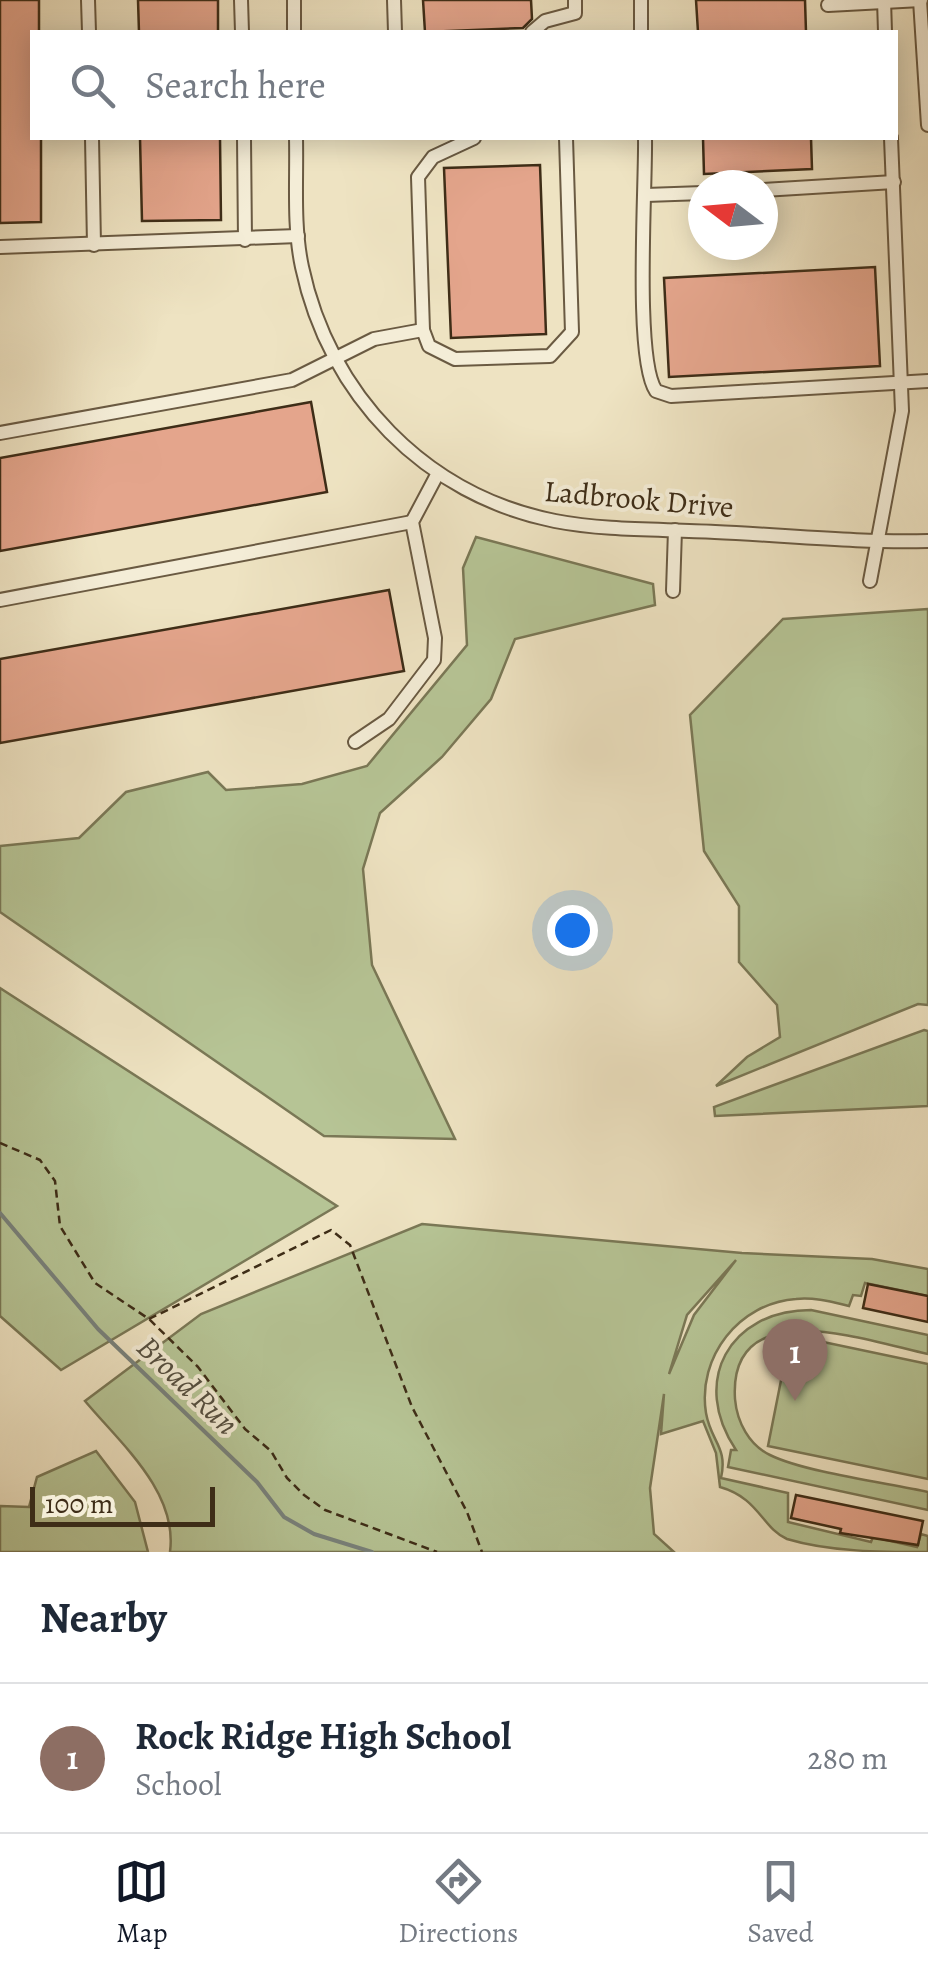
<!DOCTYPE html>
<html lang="en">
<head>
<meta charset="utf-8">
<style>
	:root { --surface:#fff; --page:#f6f6f7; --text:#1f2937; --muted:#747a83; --line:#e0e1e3; --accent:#111827 }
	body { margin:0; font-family:Alegreya,serif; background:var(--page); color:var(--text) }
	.compass { position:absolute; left:688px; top:170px; width:90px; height:90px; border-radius:50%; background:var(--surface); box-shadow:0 5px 25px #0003; rotate:286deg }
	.scale { position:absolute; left:30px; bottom:25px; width:185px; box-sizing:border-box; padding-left:10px; border:5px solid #3e2d17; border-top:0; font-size:28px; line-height:35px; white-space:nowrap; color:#3e2d17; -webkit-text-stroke:8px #f4edd7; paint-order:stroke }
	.you { position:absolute; left:572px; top:930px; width:35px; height:35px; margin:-25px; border:8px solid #fff; border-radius:50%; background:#1a73e8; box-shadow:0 0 0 15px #1a73e833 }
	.badge { display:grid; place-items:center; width:65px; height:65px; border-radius:50%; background:var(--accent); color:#fff; font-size:32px; font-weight:700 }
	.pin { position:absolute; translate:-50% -82px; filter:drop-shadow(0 2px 5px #0008) }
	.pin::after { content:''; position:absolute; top:52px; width:35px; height:30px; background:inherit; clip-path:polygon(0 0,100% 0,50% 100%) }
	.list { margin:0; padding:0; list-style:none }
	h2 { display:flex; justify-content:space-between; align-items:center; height:130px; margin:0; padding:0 40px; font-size:42px }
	h2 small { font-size:32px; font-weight:400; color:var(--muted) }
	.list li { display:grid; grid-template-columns:65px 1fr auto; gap:30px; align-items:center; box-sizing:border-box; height:150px; padding:0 40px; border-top:2px solid var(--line) }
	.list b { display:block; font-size:38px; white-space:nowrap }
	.list p { margin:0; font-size:32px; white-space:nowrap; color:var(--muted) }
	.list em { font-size:32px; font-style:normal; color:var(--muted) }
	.icon { flex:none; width:55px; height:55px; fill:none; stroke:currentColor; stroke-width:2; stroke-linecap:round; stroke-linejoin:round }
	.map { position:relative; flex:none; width:928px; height:1552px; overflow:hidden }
	.search { position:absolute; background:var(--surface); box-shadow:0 5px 25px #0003; left:30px; right:30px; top:30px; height:110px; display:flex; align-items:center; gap:25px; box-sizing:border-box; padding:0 35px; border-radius:0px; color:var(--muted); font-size:38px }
	.sheet { height:280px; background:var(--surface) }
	nav { display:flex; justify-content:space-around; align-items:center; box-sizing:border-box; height:140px; border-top:2px solid var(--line); background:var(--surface); font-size:28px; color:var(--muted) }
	nav a { display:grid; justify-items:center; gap:5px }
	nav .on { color:var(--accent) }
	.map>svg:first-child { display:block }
</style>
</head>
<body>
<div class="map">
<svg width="928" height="1552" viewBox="0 0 928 1552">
	<rect width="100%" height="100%" fill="#eee3c2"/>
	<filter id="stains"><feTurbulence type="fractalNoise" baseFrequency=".002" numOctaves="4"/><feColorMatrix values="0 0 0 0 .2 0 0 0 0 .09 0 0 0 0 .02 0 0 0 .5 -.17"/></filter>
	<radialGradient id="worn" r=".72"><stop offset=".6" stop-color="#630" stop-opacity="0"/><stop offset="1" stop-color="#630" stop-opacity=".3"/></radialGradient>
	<g fill="#b6c495" stroke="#7a7856" stroke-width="2.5" fill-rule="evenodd">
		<path d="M476 537 653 584 655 605 515 639 491 699 442 757 380 813 363 869 372 965 455 1139 324 1136 0 912V846L79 838 126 792 208 772 226 790 302 784 367 766 467 645 463 568Z"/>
		<path d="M928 609V1005L918 1004 716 1086 747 1057 780 1037 777 1005 739 962V906L704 851 690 715 783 619Z"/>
		<path d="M0 988 337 1206 61 1370 0 1316Z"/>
		<path d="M924 1030 928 1031V1106L715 1116 714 1107Z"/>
		<path d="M422 1224 742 1253 872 1259 928 1269V1296L865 1283 861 1296 853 1295 849 1306C832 1302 814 1297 796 1299 739 1303 697 1357 706 1413 711 1442 728 1447 721 1478L788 1493V1522L871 1542 873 1537 917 1547 921 1534 928 1536V1552C882 1552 830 1552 787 1539 762 1528 759 1498 720 1487L716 1453 703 1421 661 1434 664 1394 650 1488 654 1534 674 1552H170C178 1492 121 1444 85 1401L201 1314ZM736 1260 694 1315 669 1374 687 1315Z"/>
		<path d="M811 1310 928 1335V1354C871 1342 728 1290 735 1399 737 1422 749 1445 770 1455 804 1472 887 1483 928 1492V1510L728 1467 731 1450H736C690 1382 729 1310 811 1310Z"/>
		<path d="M790 1335 928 1364V1479L768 1446Z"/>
		<path d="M96 1451 135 1502 148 1552H0V1506L29 1507 37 1477Z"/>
	</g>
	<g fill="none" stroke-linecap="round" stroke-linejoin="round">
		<path stroke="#79827c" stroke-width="4" d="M0 1213 98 1329 257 1482 284 1517 314 1534 372 1552"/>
	</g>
	<g fill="#e4a58c" stroke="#3e2d17" stroke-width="2.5">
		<path d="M0 0H39V32H32V138H41V222L0 223Z"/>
		<path d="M138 0H218V32H139Z"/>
		<path d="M423 0H531L532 19 523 28 425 32Z"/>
		<path d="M696 0H805L806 32H698Z"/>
		<path d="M140 138H220L221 220 142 221Z"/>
		<path d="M703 138H811L812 169 704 174Z"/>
		<path d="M540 165 546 334 451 338 444 168Z"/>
		<path d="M875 267 880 366 669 377 664 278Z"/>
		<path d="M311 402 327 492 0 551V458Z"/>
		<path d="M389 590 404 671 0 743V659Z"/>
		<path d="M868 1284 928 1296V1322L863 1308Z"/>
		<path d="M796 1495 923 1521 918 1545 840 1533 841 1529 791 1518Z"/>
	</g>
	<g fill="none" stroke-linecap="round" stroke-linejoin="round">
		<defs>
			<g id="minor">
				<path d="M88 0 89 32"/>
				<path d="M241 0 242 32"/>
				<path d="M294 0V32"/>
				<path d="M394 0 395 32"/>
				<path d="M641 0V32"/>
				<path d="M884 0 885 32"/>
				<path d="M920 0 928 125"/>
				<path d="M828 5 921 0"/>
				<path d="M532 32 545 21 575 13V0"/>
				<path d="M92 138 94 245"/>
				<path d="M244 138 245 240"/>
				<path d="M296 138C297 180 293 225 302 267 329 395 425 495 555 521 607 531 662 529 715 532 785 535 857 543 928 541"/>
				<path d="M474 138 433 157 418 177 423 330 429 346 455 359 550 356 572 332 566 138"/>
				<path d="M645 138C646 186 634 359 656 391L671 396 928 381"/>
				<path d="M763 190 894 182"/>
				<path d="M646 195 703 193"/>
				<path d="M0 247 298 236"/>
				<path d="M0 433 292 380 374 339 423 330"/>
				<path d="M870 581 902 411 891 138"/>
				<path d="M673 591 675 530"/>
				<path d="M0 600 412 522"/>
				<path d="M355 742 389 719 434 660 435 638 412 522 438 473"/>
			</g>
		</defs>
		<use href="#minor" stroke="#6a5a42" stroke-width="16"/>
		<g stroke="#3e2d17" stroke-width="2.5" stroke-dasharray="8 5" stroke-linecap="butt">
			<path d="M0 1143 40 1160 55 1181 60 1226 95 1283 149 1319 198 1367 245 1429 271 1451 287 1478 304 1495 325 1510 437 1552"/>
			<path d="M149 1319 331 1230 350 1245 412 1407 467 1512 482 1552"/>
		</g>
		<use href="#minor" stroke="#f4edd7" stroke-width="12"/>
	</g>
	<g text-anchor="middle" stroke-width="8" stroke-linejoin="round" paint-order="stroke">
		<g font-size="30" fill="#3e2d17" stroke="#f4edd7">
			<text transform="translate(639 499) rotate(5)" y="10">Ladbrook Drive</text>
		</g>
		<g font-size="32" font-style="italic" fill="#565041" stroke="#f4edd7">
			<text transform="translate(188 1385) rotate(44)" y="11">Broad Run</text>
		</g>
	</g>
	<rect width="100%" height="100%" filter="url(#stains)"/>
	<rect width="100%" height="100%" fill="url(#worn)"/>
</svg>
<svg class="compass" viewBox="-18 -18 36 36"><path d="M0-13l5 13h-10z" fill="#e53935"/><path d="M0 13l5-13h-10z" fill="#747a83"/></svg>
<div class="scale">100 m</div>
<div class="you"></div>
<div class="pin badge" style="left:795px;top:1401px;background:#8d6e63">1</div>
<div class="search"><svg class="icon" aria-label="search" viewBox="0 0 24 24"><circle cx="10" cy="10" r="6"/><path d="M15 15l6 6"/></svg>Search here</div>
</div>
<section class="sheet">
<h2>Nearby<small></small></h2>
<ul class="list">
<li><span class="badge" style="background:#8d6e63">1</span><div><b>Rock Ridge High School</b><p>School</p></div><em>280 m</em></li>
</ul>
</section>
<nav>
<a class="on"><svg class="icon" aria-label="map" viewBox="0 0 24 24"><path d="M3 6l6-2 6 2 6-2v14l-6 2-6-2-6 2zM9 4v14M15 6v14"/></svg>Map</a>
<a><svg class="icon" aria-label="directions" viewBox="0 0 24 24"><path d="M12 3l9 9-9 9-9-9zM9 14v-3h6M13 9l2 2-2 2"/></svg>Directions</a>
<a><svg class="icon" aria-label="saved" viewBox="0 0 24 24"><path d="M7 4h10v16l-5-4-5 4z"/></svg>Saved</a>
</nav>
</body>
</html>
